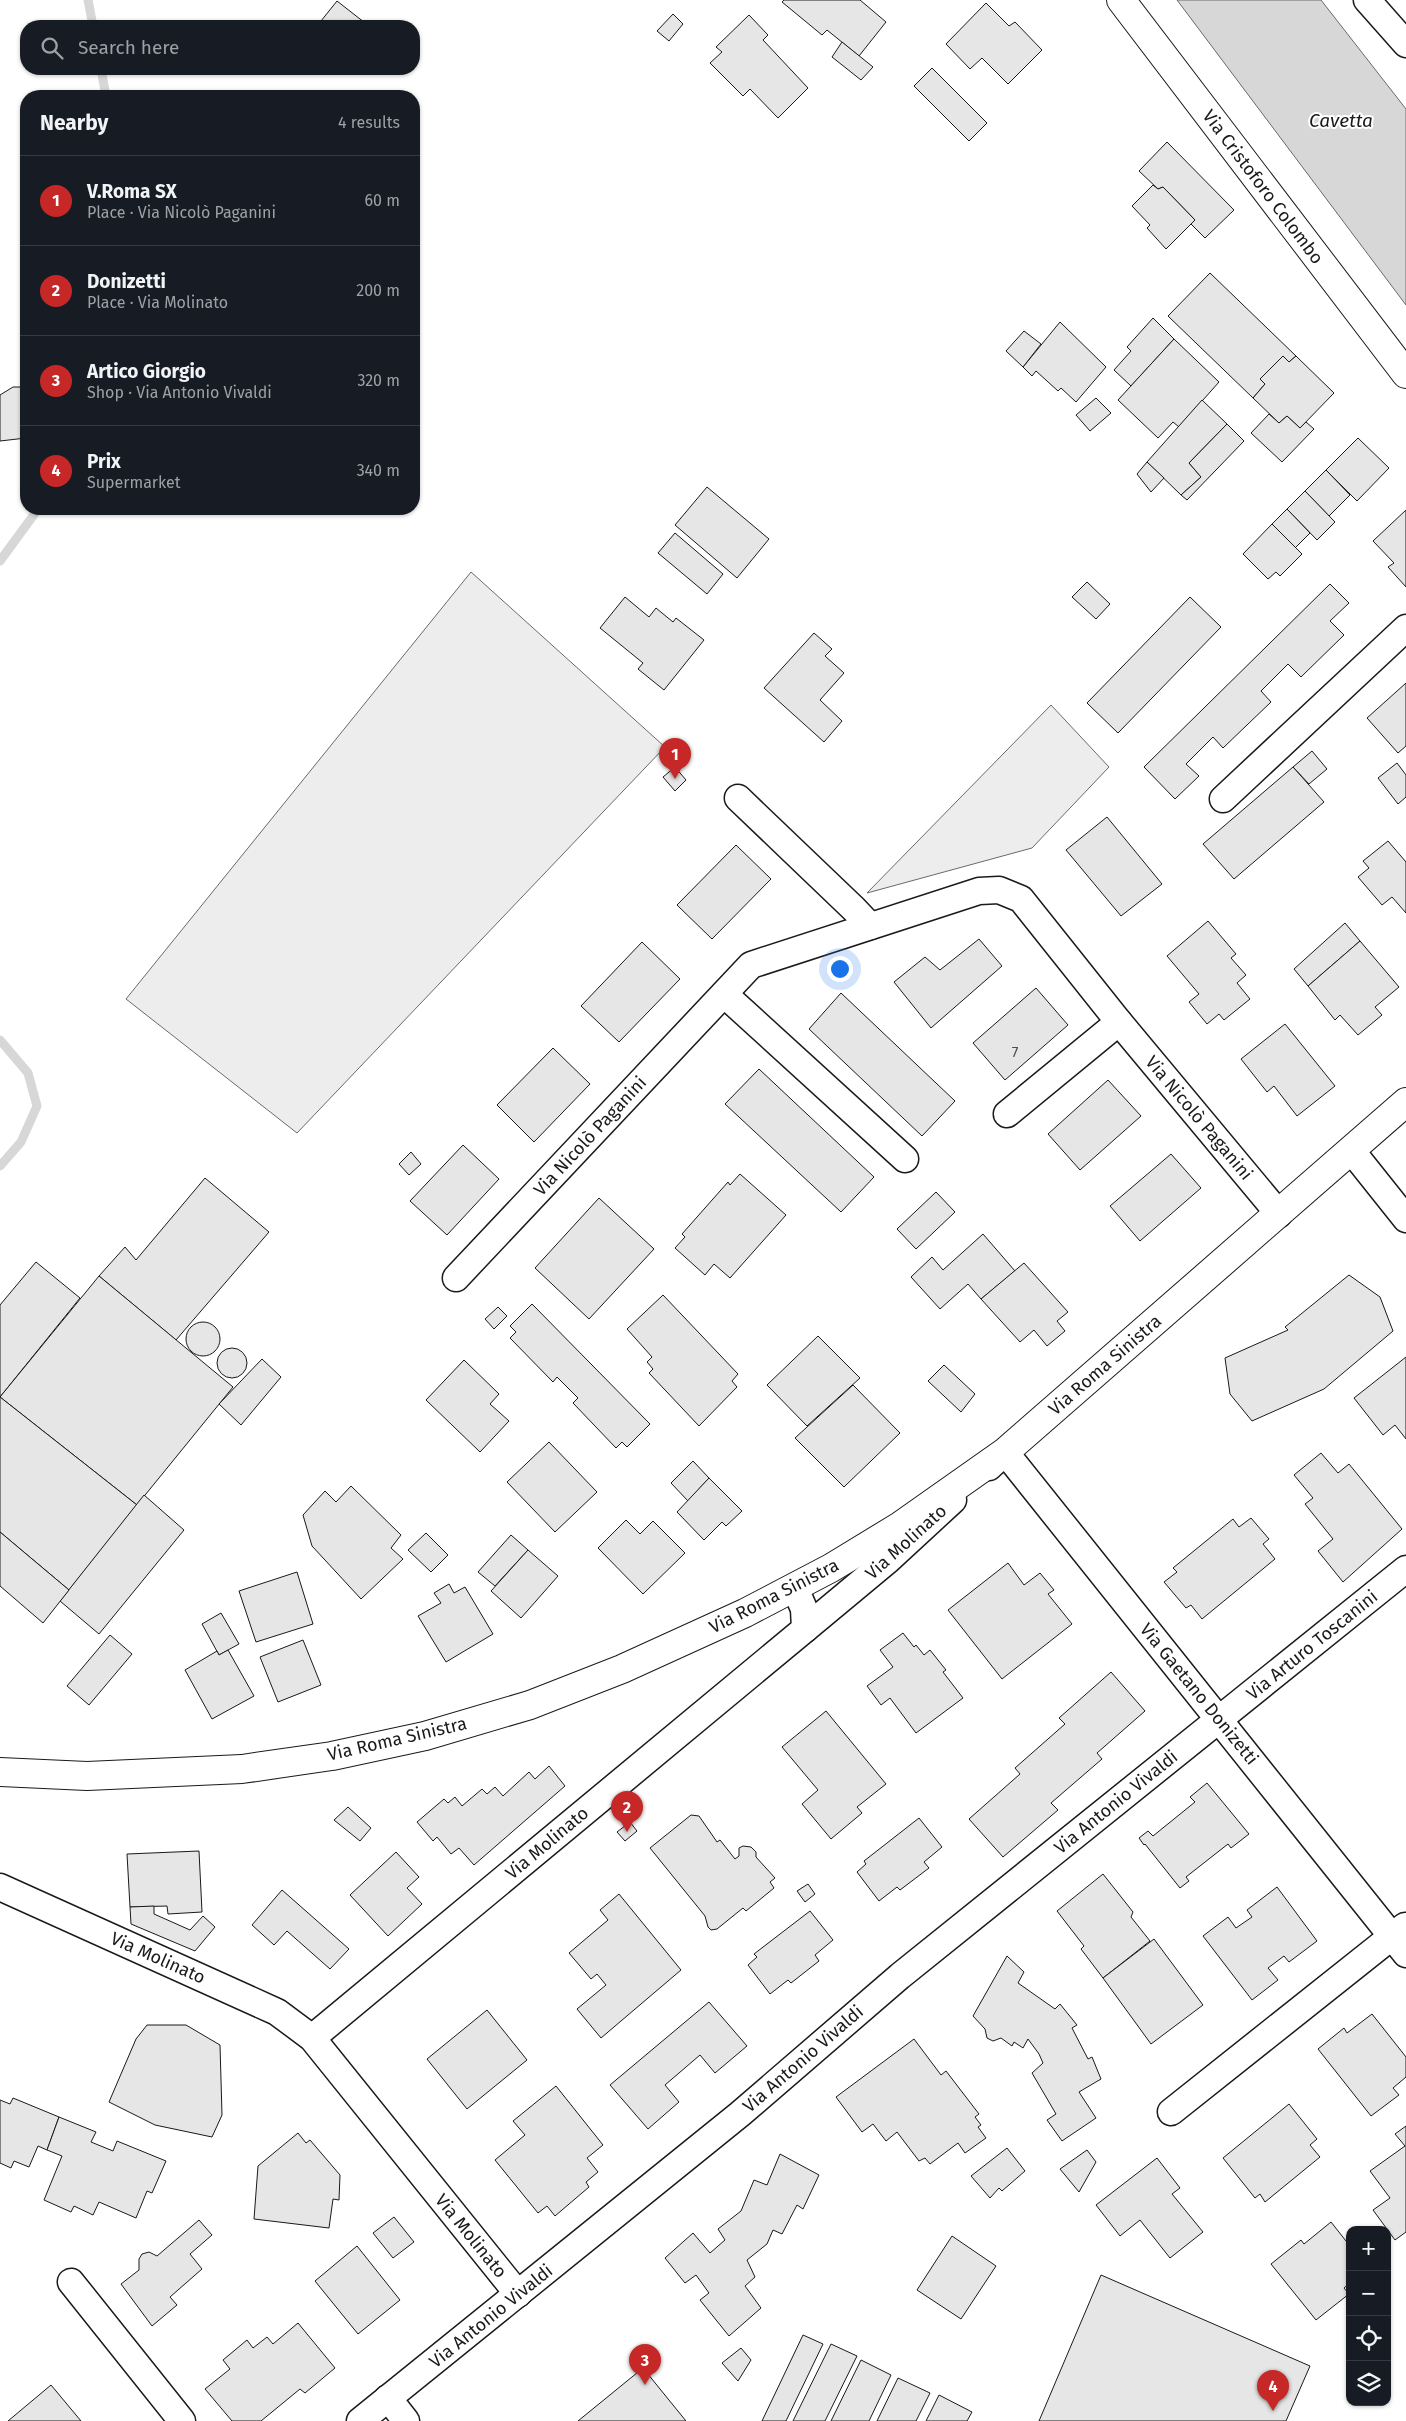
<!DOCTYPE html>
<html lang="en">
<head>
<meta charset="utf-8">
<style>
	:root { --surface:#171b24; --page:#20242c; --text:#f1f3f6; --muted:#9ea1a6; --line:#363941; --accent:#c62828 }
	body { margin:0; font-family:"Fira Sans",sans-serif; background:var(--page); color:var(--text) }
	.controls { position:absolute; right:15px; bottom:15px; display:grid; overflow:hidden; border-radius:10px; box-shadow:0 1px 4px #0004 }
	.controls button { width:45px; height:45px; display:grid; place-items:center; padding:0; border:0; border-bottom:1px solid var(--line); background:var(--surface); color:var(--text); font:25px sans-serif }
	.you { position:absolute; left:839px; top:968px; width:18px; height:18px; margin:-12px; border:4px solid #fff; border-radius:50%; background:#1a73e8; box-shadow:0 0 0 8px #1a73e833 }
	.badge { display:grid; place-items:center; width:32px; height:32px; border-radius:50%; background:var(--accent); color:#fff; font-size:16px; font-weight:700 }
	.pin { position:absolute; translate:-50% -41px; filter:drop-shadow(0 1px 2px #0008) }
	.pin::after { content:''; position:absolute; top:26px; width:18px; height:15px; background:inherit; clip-path:polygon(0 0,100% 0,50% 100%) }
	.list { margin:0; padding:0; list-style:none }
	h2 { display:flex; justify-content:space-between; align-items:center; height:65px; margin:0; padding:0 20px; font-size:21px }
	h2 small { font-size:16px; font-weight:400; color:var(--muted) }
	.list li { display:grid; grid-template-columns:32px 1fr auto; gap:15px; align-items:center; box-sizing:border-box; height:90px; padding:0 20px; border-top:1px solid var(--line) }
	.list b { display:block; font-size:19px; white-space:nowrap }
	.list p { margin:0; font-size:16px; white-space:nowrap; color:var(--muted) }
	.list em { font-size:16px; font-style:normal; color:var(--muted) }
	.icon { flex:none; width:28px; height:28px; fill:none; stroke:currentColor; stroke-width:2; stroke-linecap:round; stroke-linejoin:round }
	.map { position:relative; flex:none; width:1406px; height:2421px; overflow:hidden }
	.search { position:absolute; background:var(--surface); box-shadow:0 1px 4px #0004; left:20px; top:20px; width:400px; height:55px; display:flex; align-items:center; gap:12px; box-sizing:border-box; padding:0 18px; border-radius:20px; color:var(--muted); font-size:19px }
	.panel { position:absolute; background:var(--surface); box-shadow:0 1px 4px #0004; left:20px; top:90px; width:400px; height:425px; border-radius:20px }
	.map>svg:first-child { display:block }
</style>
</head>
<body>
<div class="map">
<svg width="1406" height="2421" viewBox="0 0 1406 2421">
	<rect width="100%" height="100%" fill="#fff"/>
	<g fill="#ededed" stroke="#6a6a6a">
		<path d="M471 572 665 747 297 1133 126 999Z"/>
		<path d="M1051 705 1109 767 1032 848 867 893Z"/>
	</g>
	<path fill="#d7d7d7" stroke="#6a6a6a" d="M1177 0H1321L1406 109V305Z"/>
	<g fill="none" stroke-linecap="round" stroke-linejoin="round">
		<g stroke="#d7d7d7" stroke-width="9">
			<path d="M88 0 93 26"/>
			<path d="M101 69 106 96"/>
			<path d="M0 561 38 509"/>
			<path d="M0 1040 28 1073 37 1106 21 1142 0 1166"/>
		</g>
	</g>
	<g fill="#e6e6e6" stroke="#1a1a1a">
		<path d="M784 0H860L886 22 859 56 827 30 822 35 782 2Z"/>
		<path d="M337 1 369 26H317Z"/>
		<path d="M986 3 1009 26 1015 22 1042 50 1008 84 982 58 970 69 946 44Z"/>
		<path d="M673 14 683 24 669 41 657 31Z"/>
		<path d="M749 15 768 35 763 40 808 88 778 118 750 89 743 96 710 63 722 52 716 47Z"/>
		<path d="M842 42 873 67 861 80 832 57Z"/>
		<path d="M932 68 987 123 969 141 914 86Z"/>
		<path d="M1167 142 1234 210 1205 238 1191 224 1195 220 1163 187 1158 189 1139 171Z"/>
		<path d="M1153 185 1158 189 1163 187 1195 220 1166 249 1147 228 1150 225 1132 206Z"/>
		<path d="M1210 273 1296 356 1289 362 1283 356 1260 379 1265 384 1253 398 1168 316Z"/>
		<path d="M1153 318 1174 339 1131 386 1114 370 1131 351 1127 347Z"/>
		<path d="M1060 322 1106 367 1076 402 1061 388 1058 391 1036 371 1032 376 1023 367Z"/>
		<path d="M1024 331 1041 344 1023 367 1006 351Z"/>
		<path d="M1174 339 1219 382 1179 427 1173 422 1158 438 1118 400Z"/>
		<path d="M1283 356 1289 362 1296 356 1334 393 1300 428 1287 416 1279 423 1253 398 1265 384 1260 379Z"/>
		<path d="M13 387H26V438L0 441V395Z"/>
		<path d="M1096 398 1111 413 1090 431 1076 415Z"/>
		<path d="M1202 400 1227 424 1189 463 1201 477 1181 495 1147 462Z"/>
		<path d="M1269 414 1279 423 1287 416 1300 428 1306 422 1314 429 1282 462 1251 433Z"/>
		<path d="M1227 424 1244 441 1187 500 1181 495 1201 477 1189 463Z"/>
		<path d="M1358 438 1389 468 1357 501 1326 470Z"/>
		<path d="M1147 462 1164 478 1151 492 1137 474Z"/>
		<path d="M1326 470 1350 495 1329 516 1305 491Z"/>
		<path d="M707 487 769 539 737 578 675 525Z"/>
		<path d="M1305 491 1335 522 1317 540 1287 509Z"/>
		<path d="M1287 509 1310 533 1295 548 1272 524Z"/>
		<path d="M1406 510V587L1388 567 1394 563 1373 541Z"/>
		<path d="M1272 524 1302 554 1280 576 1276 572 1268 579 1243 554Z"/>
		<path d="M675 533 723 574 707 594 658 553Z"/>
		<path d="M1087 582 1110 604 1096 619 1072 597Z"/>
		<path d="M1330 584 1349 603 1330 621 1344 635 1301 677 1288 664 1261 691 1271 702 1223 748 1213 737 1186 764 1199 776 1175 799 1144 767Z"/>
		<path d="M625 597 649 617 656 608 673 622 676 618 704 640 664 690 638 669 643 663 600 628Z"/>
		<path d="M1190 597 1221 627 1118 733 1087 703Z"/>
		<path d="M814 633 832 649 825 656 844 673 820 700 842 721 824 742 764 688Z"/>
		<path d="M1406 683V746L1398 753 1367 718Z"/>
		<path d="M1312 751 1327 769 1309 784 1293 767Z"/>
		<path d="M1397 763 1406 775V797L1398 804 1378 778Z"/>
		<path d="M675 767 686 780 675 791 663 777Z"/>
		<path d="M1293 767 1324 802 1234 879 1203 844Z"/>
		<path d="M1107 817 1162 884 1121 916 1066 850Z"/>
		<path d="M1388 841 1406 862V913L1392 897 1382 905 1358 877 1369 868 1363 861Z"/>
		<path d="M736 845 771 879 712 939 677 905Z"/>
		<path d="M1208 921 1236 954 1231 958 1246 975 1237 983 1250 999 1224 1020 1219 1014 1207 1024 1189 1002 1199 994 1167 956Z"/>
		<path d="M1345 923 1360 941 1308 986 1294 969Z"/>
		<path d="M979 939 1002 966 931 1028 894 982 925 957 940 970Z"/>
		<path d="M1360 941 1399 987 1375 1007 1382 1015 1358 1035 1340 1015 1335 1020 1308 986Z"/>
		<path d="M642 942 680 979 619 1042 581 1006Z"/>
		<path d="M1036 988 1068 1025 1005 1080 973 1043Z"/>
		<path d="M841 993 955 1101 922 1136 809 1029Z"/>
		<path d="M1285 1024 1335 1086 1297 1116 1274 1086 1267 1092 1241 1059Z"/>
		<path d="M553 1048 590 1084 534 1142 497 1105Z"/>
		<path d="M759 1069 874 1177 841 1212 725 1104Z"/>
		<path d="M1108 1080 1141 1116 1080 1170 1048 1134Z"/>
		<path d="M463 1145 499 1179 447 1235 410 1201Z"/>
		<path d="M411 1152 421 1164 409 1175 399 1164Z"/>
		<path d="M1171 1154 1201 1188 1140 1241 1110 1206Z"/>
		<path d="M740 1174 786 1215 730 1278 714 1264 705 1275 675 1248 685 1237 682 1234 728 1182 730 1185Z"/>
		<path d="M205 1178 269 1232 176 1340 99 1276 125 1247 136 1260Z"/>
		<path d="M936 1192 955 1212 916 1249 897 1229Z"/>
		<path d="M599 1198 654 1249 589 1319 535 1268Z"/>
		<path d="M983 1234 1015 1271 981 1299 968 1284 940 1309 911 1277 932 1257 943 1270Z"/>
		<path d="M36 1262 80 1298 0 1397V1305Z"/>
		<path d="M1024 1263 1068 1312 1057 1321 1065 1331 1047 1346 1034 1330 1020 1342 981 1299Z"/>
		<path d="M1349 1275 1380 1297 1393 1331 1324 1389 1252 1421 1230 1394 1225 1358 1288 1330 1285 1327Z"/>
		<path d="M99 1276 233 1387 137 1505 0 1397Z"/>
		<path d="M663 1295 738 1374 732 1381 737 1387 699 1426 649 1373 653 1369 647 1362 652 1357 627 1329Z"/>
		<path d="M532 1304 650 1424 627 1447 622 1442 616 1448 573 1403 578 1398 557 1377 553 1382 510 1338 516 1332 510 1326Z"/>
		<path d="M498 1307 507 1316 494 1329 485 1319Z"/>
		<circle cx="203" cy="1339" r="17"/>
		<path d="M818 1336 860 1378 807 1426 767 1385Z"/>
		<circle cx="232" cy="1363" r="15"/>
		<path d="M1406 1357V1439L1395 1425 1383 1435 1354 1398Z"/>
		<path d="M262 1359 281 1377 241 1425 219 1404Z"/>
		<path d="M464 1360 499 1394 490 1404 509 1421 480 1452 426 1400Z"/>
		<path d="M944 1365 975 1394 961 1412 928 1381Z"/>
		<path d="M853 1385 900 1433 844 1487 795 1438Z"/>
		<path d="M0 1397 137 1505 69 1590 0 1532Z"/>
		<path d="M549 1442 597 1492 555 1532 507 1482Z"/>
		<path d="M1321 1453 1338 1473 1349 1464 1402 1529 1343 1582 1318 1551 1333 1539 1305 1504 1313 1498 1294 1475Z"/>
		<path d="M693 1461 709 1478 688 1501 671 1483Z"/>
		<path d="M709 1478 742 1511 726 1526 722 1522 704 1540 677 1512Z"/>
		<path d="M351 1486 401 1535 391 1548 403 1559 361 1599 312 1546 303 1515 325 1491 336 1502Z"/>
		<path d="M144 1495 184 1530 99 1634 60 1601Z"/>
		<path d="M1251 1518 1269 1539 1263 1544 1275 1559 1202 1619 1191 1605 1186 1608 1164 1582 1177 1572 1173 1568 1233 1519 1239 1527Z"/>
		<path d="M626 1520 640 1534 653 1521 685 1553 643 1594 598 1548Z"/>
		<path d="M0 1532 69 1590 43 1623 0 1586Z"/>
		<path d="M426 1533 448 1555 431 1572 408 1550Z"/>
		<path d="M511 1535 528 1550 495 1586 478 1572Z"/>
		<path d="M528 1550 558 1576 521 1618 491 1591Z"/>
		<path d="M1008 1563 1024 1585 1040 1573 1054 1590 1048 1594 1072 1624 1002 1679 948 1610Z"/>
		<path d="M297 1572 313 1624 256 1642 239 1591Z"/>
		<path d="M449 1584 454 1593 465 1587 493 1634 446 1662 418 1616 441 1603 434 1593Z"/>
		<path d="M221 1613 239 1644 219 1655 202 1624Z"/>
		<path d="M903 1633 914 1647 916 1645 924 1655 930 1650 946 1670 943 1672 963 1698 916 1733 890 1698 881 1705 867 1686 893 1667 880 1650Z"/>
		<path d="M110 1635 132 1654 89 1705 67 1686Z"/>
		<path d="M303 1640 321 1685 278 1702 260 1657Z"/>
		<path d="M228 1650 254 1696 212 1719 185 1670 217 1651 219 1655Z"/>
		<path d="M1111 1672 1145 1711 1097 1753 1102 1759 1051 1803 1058 1810 1003 1857 969 1819 1020 1774 1015 1768 1065 1724 1059 1718Z"/>
		<path d="M826 1711 886 1784 857 1807 862 1813 831 1839 802 1804 818 1790 782 1747Z"/>
		<path d="M549 1766 565 1786 474 1865 459 1848 451 1854 437 1837 433 1841 417 1822 444 1799 448 1803 455 1797 462 1806 482 1789 487 1794 495 1787 503 1796 529 1772 535 1779Z"/>
		<path d="M1207 1783 1249 1834 1231 1848 1228 1844 1186 1877 1189 1881 1180 1888 1145 1844 1144 1845 1139 1838 1148 1831 1153 1836 1195 1802 1190 1797Z"/>
		<path d="M348 1807 371 1828 360 1841 334 1820Z"/>
		<path d="M691 1815 699 1816 717 1842 720 1840 735 1859 739 1856V1848L743 1846 751 1847 756 1852V1857L775 1878 770 1882 774 1888 746 1911 743 1908 717 1929 711 1930 708 1927 705 1916 650 1848Z"/>
		<path d="M919 1818 942 1847 924 1862 929 1868 900 1890 897 1887 879 1901 857 1872 866 1864 864 1861Z"/>
		<path d="M630 1822 637 1831 625 1841 617 1832Z"/>
		<path d="M199 1851 202 1912 168 1914 167 1906 130 1907 127 1854Z"/>
		<path d="M396 1852 419 1877 407 1888 422 1904 388 1936 350 1895Z"/>
		<path d="M1103 1874 1133 1912 1131 1917 1150 1941 1103 1978 1081 1949 1084 1946 1057 1911Z"/>
		<path d="M808 1884 815 1894 805 1902 797 1891Z"/>
		<path d="M1277 1887 1317 1941 1289 1962 1284 1956 1268 1968 1278 1980 1252 2000 1203 1936 1228 1917 1236 1928 1252 1917 1247 1910Z"/>
		<path d="M282 1890 349 1949 330 1969 287 1931 274 1945 252 1925Z"/>
		<path d="M619 1894 681 1970 601 2038 577 2009 606 1985 597 1974 591 1979 569 1953 608 1920 600 1910Z"/>
		<path d="M154 1906V1914L190 1930 203 1916 215 1927 195 1951 131 1924 130 1907Z"/>
		<path d="M810 1911 833 1940 815 1955 819 1961 791 1983 788 1980 770 1994 748 1965 757 1957 754 1954Z"/>
		<path d="M1154 1939 1203 2005 1151 2044 1103 1978Z"/>
		<path d="M1007 1956 1024 1972 1018 1983 1055 2009 1060 2004 1077 2025 1072 2028 1088 2059 1092 2057 1101 2079 1079 2092 1096 2118 1062 2141 1047 2120 1056 2114 1032 2073 1043 2063 1039 2054 1028 2039 1023 2048 1014 2042 1012 2046 1001 2038 993 2041 987 2038 985 2029 973 2016Z"/>
		<path d="M709 2002 747 2046 715 2073 700 2055 665 2085 679 2102 648 2129 610 2085Z"/>
		<path d="M487 2010 527 2060 467 2109 427 2059Z"/>
		<path d="M1372 2014 1406 2057V2077L1393 2088 1399 2095 1371 2116 1318 2049 1344 2028 1347 2033Z"/>
		<path d="M147 2025H186L220 2045 222 2115 212 2137 155 2125 109 2102 136 2039Z"/>
		<path d="M914 2039 941 2075 946 2071 979 2114 975 2117 981 2125 978 2127 986 2138 965 2153 958 2143 930 2164 925 2158 919 2161 897 2132 886 2141 873 2124 862 2132 836 2097Z"/>
		<path d="M556 2086 603 2145 587 2158 598 2172 586 2182 589 2187 555 2216 547 2206 538 2213 495 2160 525 2135 513 2121Z"/>
		<path d="M13 2098 59 2117 47 2150 38 2146 29 2167 14 2161 11 2168 0 2163V2100L10 2104Z"/>
		<path d="M1289 2104 1317 2139 1310 2145 1320 2157 1265 2202 1260 2194 1255 2198 1223 2158Z"/>
		<path d="M59 2117 96 2132 91 2142 113 2151 117 2141 166 2161 152 2193 147 2191 136 2218 99 2202 93 2215 74 2206 71 2212 44 2200 62 2156 47 2150Z"/>
		<path d="M1406 2126V2232L1395 2240 1373 2210 1390 2198 1370 2171 1405 2146 1395 2134Z"/>
		<path d="M298 2133 306 2143 310 2140 340 2175 339 2200 333 2199 329 2228 254 2219 258 2166Z"/>
		<path d="M1007 2148 1025 2171 1002 2191 999 2188 990 2198 971 2176Z"/>
		<path d="M1087 2150 1096 2162 1079 2192 1060 2169Z"/>
		<path d="M780 2154 819 2175 803 2209 797 2205 782 2234 773 2230 767 2244 747 2260 755 2277 745 2286 761 2308 729 2336 700 2300 709 2293 696 2275 685 2283 665 2258 693 2233 710 2253 725 2240 718 2229 741 2211 754 2180 767 2185Z"/>
		<path d="M1157 2158 1180 2188 1172 2194 1203 2232 1170 2258 1140 2220 1120 2236 1096 2205Z"/>
		<path d="M394 2217 414 2242 393 2258 373 2233Z"/>
		<path d="M199 2220 212 2235 190 2254 202 2269 170 2297 177 2305 152 2326 121 2284 139 2270V2259L142 2254 149 2252 157 2256Z"/>
		<path d="M1331 2222 1350 2246V2283L1344 2288 1349 2294 1316 2320 1271 2264 1301 2240 1304 2244Z"/>
		<path d="M952 2236 996 2266 961 2319 917 2290Z"/>
		<path d="M357 2246 400 2300 358 2334 315 2281Z"/>
		<path d="M1101 2275 1310 2366 1286 2421H1039Z"/>
		<path d="M298 2323 335 2368 305 2393 300 2389 261 2421H232L205 2389 230 2369 223 2360 247 2340 253 2348 267 2337 273 2344Z"/>
		<path d="M803 2335 823 2344 786 2421H762Z"/>
		<path d="M831 2344 857 2356 825 2421H793Z"/>
		<path d="M741 2348 751 2360 738 2381 722 2363Z"/>
		<path d="M861 2360 891 2375 869 2421H831Z"/>
		<path d="M643 2368 686 2421H578Z"/>
		<path d="M898 2378 930 2393 916 2421H877Z"/>
		<path d="M51 2385 81 2421H8Z"/>
		<path d="M939 2395 972 2412 967 2421H926Z"/>
	</g>
	<g fill="none" stroke-linecap="round" stroke-linejoin="round">
		<defs>
			<g id="street">
				<path d="M1367 0 1406 44"/>
				<path d="M738 798 854 909 870 926"/>
				<path d="M1223 799 1406 628"/>
				<path d="M724 994 905 1159"/>
				<path d="M1007 1114 1119 1022"/>
				<path d="M1351 1150 1406 1219"/>
				<path d="M456 1278 751 965 979 891 999 890 1021 899 1119 1022 1279 1214"/>
				<path d="M989 1467 1005 1452 1406 1954"/>
				<path d="M805 1629 888 1560 953 1500"/>
				<path d="M0 1887 277 2012 312 2038 518 2294"/>
				<path d="M312 2038 805 1629 804 1609 795 1588"/>
				<path d="M1171 2112 1405 1926"/>
				<path d="M71 2282 182 2421"/>
				<path d="M388 2398 406 2421"/>
				<path d="M360 2421 740 2114 900 1976 1406 1569"/>
			</g>
			<g id="secondary">
				<path d="M1121 0 1406 374"/>
				<path d="M0 1772 87 1776 242 1769 332 1756 425 1736 530 1705 622 1669 745 1613 831 1568 900 1526 1005 1452 1406 1102"/>
			</g>
		</defs>
		<use href="#street" stroke="#1a1a1a" stroke-width="29"/>
		<use href="#secondary" stroke="#1a1a1a" stroke-width="30"/>
		<use href="#street" stroke="#fff" stroke-width="26"/>
		<use href="#secondary" stroke="#fff" stroke-width="28"/>
	</g>
	<g text-anchor="middle" stroke-width="4" stroke-linejoin="round" paint-order="stroke">
		<g font-size="15" fill="#4d4d4d">
			<text x="1015" y="1057">7</text>
		</g>
		<g font-size="18" fill="#1a1a1a" stroke="#fff">
			<text transform="translate(1263 187) rotate(53)" y="6">Via Cristoforo Colombo</text>
			<text transform="translate(1199 1118) rotate(50)" y="6">Via Nicolò Paganini</text>
			<text transform="translate(590 1136) rotate(-47)" y="6">Via Nicolò Paganini</text>
			<text transform="translate(1105 1365) rotate(-41)" y="6">Via Roma Sinistra</text>
			<text transform="translate(906 1542) rotate(-42)" y="6">Via Molinato</text>
			<text transform="translate(774 1596) rotate(-27)" y="6">Via Roma Sinistra</text>
			<text transform="translate(1312 1645) rotate(-39)" y="6">Via Arturo Toscanini</text>
			<text transform="translate(1199 1694) rotate(51)" y="6">Via Gaetano Donizetti</text>
			<text transform="translate(397 1739) rotate(-13)" y="6">Via Roma Sinistra</text>
			<text transform="translate(1116 1802) rotate(-39)" y="6">Via Antonio Vivaldi</text>
			<text transform="translate(547 1843) rotate(-40)" y="6">Via Molinato</text>
			<text transform="translate(158 1958) rotate(24)" y="6">Via Molinato</text>
			<text transform="translate(803 2059) rotate(-41)" y="6">Via Antonio Vivaldi</text>
			<text transform="translate(471 2236) rotate(51)" y="6">Via Molinato</text>
			<text transform="translate(491 2316) rotate(-39)" y="6">Via Antonio Vivaldi</text>
		</g>
		<g font-size="19" font-style="italic" fill="#1a1a1a" stroke="#fff">
			<text x="1341" y="127">Cavetta</text>
		</g>
	</g>
</svg>
<div class="controls">
<button>+</button>
<button>−</button>
<button><svg class="icon" aria-label="locate" viewBox="0 0 24 24"><circle cx="12" cy="12" r="6"/><path d="M12 2v4M12 18v4M2 12h4M18 12h4"/></svg></button>
<button><svg class="icon" aria-label="layers" viewBox="0 0 24 24"><path d="M12 4l9 5-9 5-9-5zM3 14l9 5 9-5"/></svg></button>
</div>
<div class="you"></div>
<div class="pin badge" style="left:675px;top:779px">1</div>
<div class="pin badge" style="left:627px;top:1832px">2</div>
<div class="pin badge" style="left:645px;top:2385px">3</div>
<div class="pin badge" style="left:1273px;top:2411px">4</div>
<div class="search"><svg class="icon" aria-label="search" viewBox="0 0 24 24"><circle cx="10" cy="10" r="6"/><path d="M15 15l6 6"/></svg>Search here</div>
<section class="panel">
<h2>Nearby<small>4 results</small></h2>
<ul class="list">
<li><span class="badge">1</span><div><b>V.Roma SX</b><p>Place · Via Nicolò Paganini</p></div><em>60 m</em></li>
<li><span class="badge">2</span><div><b>Donizetti</b><p>Place · Via Molinato</p></div><em>200 m</em></li>
<li><span class="badge">3</span><div><b>Artico Giorgio</b><p>Shop · Via Antonio Vivaldi</p></div><em>320 m</em></li>
<li><span class="badge">4</span><div><b>Prix</b><p>Supermarket</p></div><em>340 m</em></li>
</ul>
</section>
</div>
</body>
</html>
